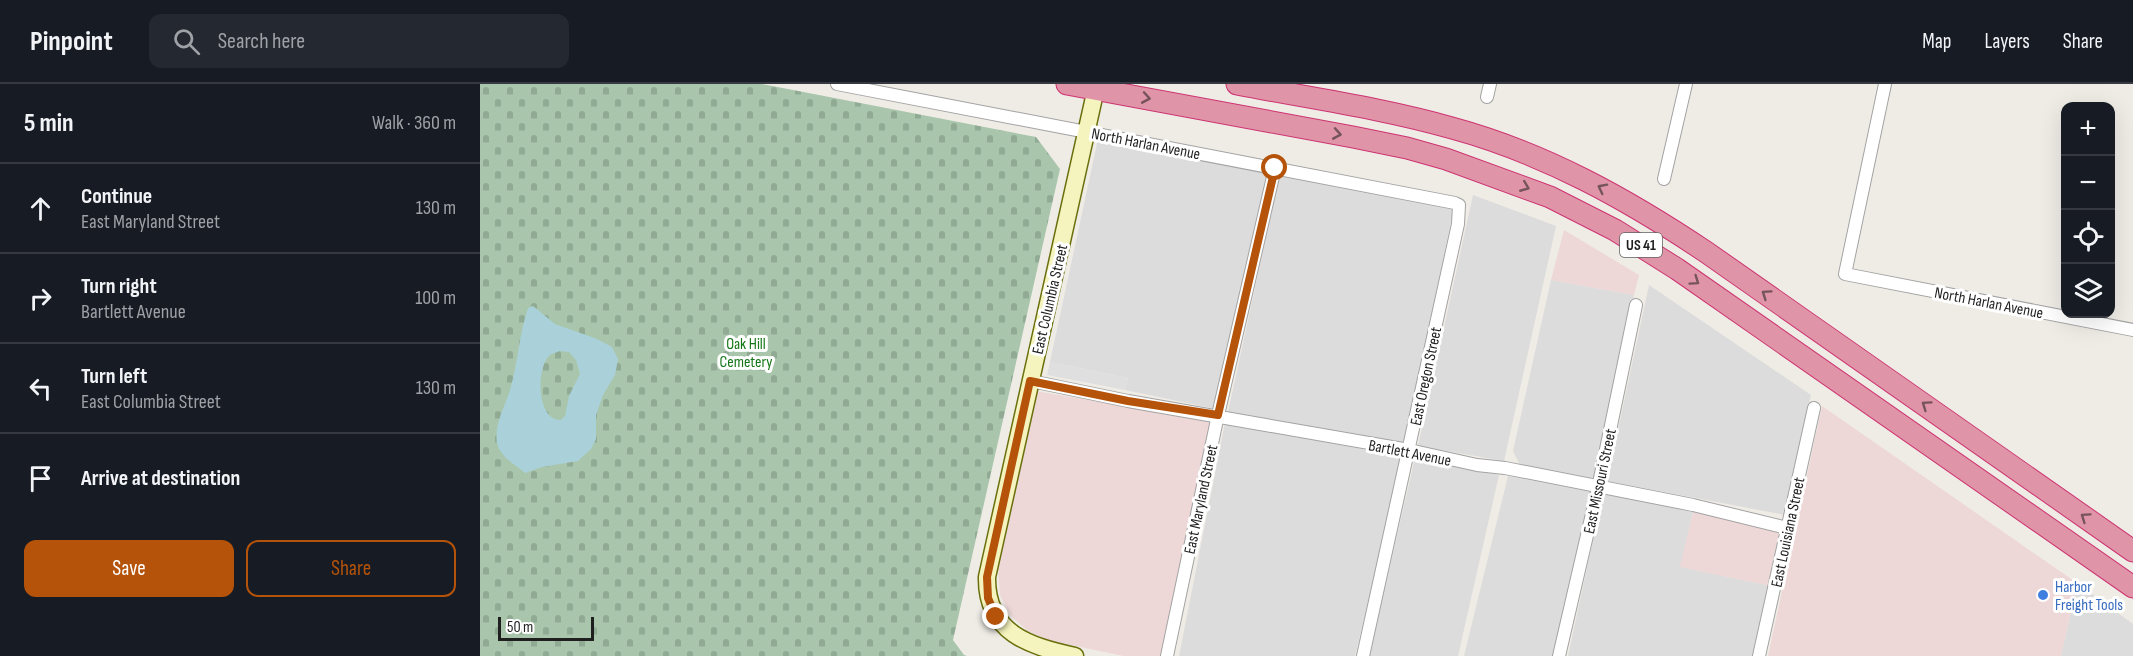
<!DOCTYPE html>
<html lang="en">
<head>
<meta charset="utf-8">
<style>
	:root { --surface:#171b24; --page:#242831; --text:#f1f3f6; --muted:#9ea1a6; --line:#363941; --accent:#b45309 }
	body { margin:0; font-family:"Sofia Sans Condensed",sans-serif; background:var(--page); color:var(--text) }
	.controls { position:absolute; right:18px; top:18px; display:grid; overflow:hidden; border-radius:12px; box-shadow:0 6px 24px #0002 }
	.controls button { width:54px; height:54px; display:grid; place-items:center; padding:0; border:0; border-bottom:2px solid var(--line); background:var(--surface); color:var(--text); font:30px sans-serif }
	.scale { position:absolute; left:18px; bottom:15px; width:96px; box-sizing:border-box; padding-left:6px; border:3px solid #1f1f1f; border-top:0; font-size:16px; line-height:21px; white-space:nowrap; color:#1f1f1f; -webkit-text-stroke:4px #fff; paint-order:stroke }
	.stop { position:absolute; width:18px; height:18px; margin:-14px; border:4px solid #b45309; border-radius:50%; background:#fff }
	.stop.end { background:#b45309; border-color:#fff; box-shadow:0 2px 6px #0008 }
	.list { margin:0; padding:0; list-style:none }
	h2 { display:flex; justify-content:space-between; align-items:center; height:78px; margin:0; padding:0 24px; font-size:26px }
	h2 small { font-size:20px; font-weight:400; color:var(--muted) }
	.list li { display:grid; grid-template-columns:39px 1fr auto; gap:18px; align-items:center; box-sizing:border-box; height:90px; padding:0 24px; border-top:2px solid var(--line) }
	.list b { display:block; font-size:22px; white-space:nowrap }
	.list p { margin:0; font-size:20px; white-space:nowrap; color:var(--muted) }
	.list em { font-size:20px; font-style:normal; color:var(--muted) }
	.actions { display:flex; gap:12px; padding:18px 24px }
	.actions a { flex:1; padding:14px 0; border:2px solid var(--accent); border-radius:12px; text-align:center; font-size:21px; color:var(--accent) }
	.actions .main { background:var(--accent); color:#fff }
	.icon { flex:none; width:33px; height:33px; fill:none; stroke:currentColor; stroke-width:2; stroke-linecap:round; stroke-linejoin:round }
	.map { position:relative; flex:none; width:1653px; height:572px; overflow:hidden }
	header { display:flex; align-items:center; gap:36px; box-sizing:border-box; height:84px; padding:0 30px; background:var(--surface); border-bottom:2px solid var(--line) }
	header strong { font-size:28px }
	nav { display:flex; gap:33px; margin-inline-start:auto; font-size:21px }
	.search { width:420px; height:54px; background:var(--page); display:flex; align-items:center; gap:15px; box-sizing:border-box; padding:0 21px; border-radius:12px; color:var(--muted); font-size:22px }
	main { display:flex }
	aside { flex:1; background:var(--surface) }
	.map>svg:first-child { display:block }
</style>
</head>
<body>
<header>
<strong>Pinpoint</strong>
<div class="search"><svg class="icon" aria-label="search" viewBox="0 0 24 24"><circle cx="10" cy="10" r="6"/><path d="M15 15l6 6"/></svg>Search here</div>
<nav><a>Map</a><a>Layers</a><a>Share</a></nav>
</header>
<main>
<aside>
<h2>5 min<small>Walk · 360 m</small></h2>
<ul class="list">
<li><svg class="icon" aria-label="ahead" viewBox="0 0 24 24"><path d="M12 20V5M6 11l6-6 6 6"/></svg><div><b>Continue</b><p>East Maryland Street</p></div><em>130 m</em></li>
<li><svg class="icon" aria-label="right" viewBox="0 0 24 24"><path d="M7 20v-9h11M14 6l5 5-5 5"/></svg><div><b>Turn right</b><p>Bartlett Avenue</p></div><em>100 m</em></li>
<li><svg class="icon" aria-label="left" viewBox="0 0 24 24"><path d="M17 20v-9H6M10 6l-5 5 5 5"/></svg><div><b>Turn left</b><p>East Columbia Street</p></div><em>130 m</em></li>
<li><svg class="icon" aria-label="arrive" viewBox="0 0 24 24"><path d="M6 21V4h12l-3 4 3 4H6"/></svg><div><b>Arrive at destination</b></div></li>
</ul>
<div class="actions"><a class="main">Save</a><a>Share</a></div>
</aside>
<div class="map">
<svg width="1653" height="572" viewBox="0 0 1653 572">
	<defs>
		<pattern id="cemetery-stones" width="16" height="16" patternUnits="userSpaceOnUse" patternTransform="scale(1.5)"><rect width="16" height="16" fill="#a9c6ac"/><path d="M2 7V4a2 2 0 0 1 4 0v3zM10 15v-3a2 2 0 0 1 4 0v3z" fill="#91aa94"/></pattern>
	</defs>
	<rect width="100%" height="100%" fill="#efece6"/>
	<g fill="#dddcdc">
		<path d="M618 55 790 88 736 325 645 306 648 294 570 278Z"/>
		<path d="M800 89 974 123 925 360 748 328Z"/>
		<path d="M993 111 1076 142 1024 377 938 362Z"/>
		<path d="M1071 196 1154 211 1114 395 1040 381 1033 367Z"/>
		<path d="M1169 201 1331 311 1305 431 1127 397Z"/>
		<path d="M745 339 923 373 875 572H699Z"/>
		<path d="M935 374 1019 391 978 572H889Z"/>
		<path d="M1028 392 1111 408 1075 572H984Z"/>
		<path d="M1123 410 1213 428 1201 483 1291 502 1276 572H1088Z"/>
		<path d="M1597 499 1653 540V572H1581Z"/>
	</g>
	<g fill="#eed7d7">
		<path d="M1084 146 1159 191 1154 211 1071 196Z"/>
		<path d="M555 307 733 337 684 572H644L571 557 549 548 531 532 520 511 518 484Z"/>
		<path d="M1342 322 1597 499 1581 572H1288Z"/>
		<path d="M1213 428 1303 446 1291 502 1200 483Z"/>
	</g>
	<path fill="url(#cemetery-stones)" d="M0 0H282L556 53 580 85 473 556 484 571 487 572H0Z"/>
	<path fill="#dfdfdf" d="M570 278 648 294 645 306 567 291Z"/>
	<path fill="#aad1d9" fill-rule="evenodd" d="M53 222 75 240 117 255 132 263 138 275 135 291 123 311 116 331V355L111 365 98 377 62 383 45 389C36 381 20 373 17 359 14 341 25 322 30 306 38 279 39 250 48 224ZM79 267 89 268 96 276 100 290 89 312 85 332 81 336C56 337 56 282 70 271 71 270 78 268 79 267Z"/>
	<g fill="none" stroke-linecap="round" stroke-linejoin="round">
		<defs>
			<g id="street">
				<path d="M357 0 975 119 979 121 978 140 883 572"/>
				<path d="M1405 0 1365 190 1653 246"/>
				<path d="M1007 13 1010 0"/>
				<path d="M1184 95 1206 0"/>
				<path d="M551 297 648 317 929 366 997 381 1025 384 1213 421 1307 444"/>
				<path d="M687 572 738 331 795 84"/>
				<path d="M1079 572 1118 404 1156 221"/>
				<path d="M1279 572 1334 324"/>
			</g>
			<path id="secondary" d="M595 572C549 562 506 549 507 493L617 0"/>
			<g id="highway">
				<path d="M587 0 873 53 927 64 966 75 1070 113 1135 146 1197 185 1653 503"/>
				<path d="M757 0C829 14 902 24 972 44 1064 69 1147 115 1226 168L1653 467"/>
			</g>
		</defs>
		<use href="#street" stroke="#a3a3a3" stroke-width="14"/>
		<use href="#secondary" stroke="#6a6f0d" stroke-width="19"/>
		<use href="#highway" stroke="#cd3371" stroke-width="23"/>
		<use href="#street" stroke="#fff" stroke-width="12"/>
		<use href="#secondary" stroke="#f5f4be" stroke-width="16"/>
		<use href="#highway" stroke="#e094a7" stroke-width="21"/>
	</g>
	<defs><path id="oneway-chevron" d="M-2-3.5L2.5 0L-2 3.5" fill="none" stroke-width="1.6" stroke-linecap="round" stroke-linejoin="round" transform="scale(1.5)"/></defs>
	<g stroke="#76545c">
		<use href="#oneway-chevron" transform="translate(666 14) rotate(10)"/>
		<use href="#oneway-chevron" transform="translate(857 50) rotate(10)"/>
		<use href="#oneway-chevron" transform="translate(1045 103) rotate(22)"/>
		<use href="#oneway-chevron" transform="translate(1122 104) rotate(-153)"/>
		<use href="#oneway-chevron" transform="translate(1215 197) rotate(35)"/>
		<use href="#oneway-chevron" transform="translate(1286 210) rotate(-145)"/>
		<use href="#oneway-chevron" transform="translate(1446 321) rotate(-145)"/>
		<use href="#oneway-chevron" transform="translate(1605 433) rotate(-145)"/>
	</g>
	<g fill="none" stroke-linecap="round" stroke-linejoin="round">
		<path stroke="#b45309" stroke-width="8" d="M516 533 508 514 507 493 550 297 648 317 738 331 795 84"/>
	</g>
	<circle fill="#3f7fe0" stroke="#fff" stroke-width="2" cx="1563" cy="511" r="6"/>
	<g text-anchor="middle" stroke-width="6" stroke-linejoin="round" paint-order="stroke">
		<rect fill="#fff" stroke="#626262" stroke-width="1.5" x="1140" y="149" width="42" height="24" rx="4.5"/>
		<g font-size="15" font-weight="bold" fill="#1f1f1f">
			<text x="1161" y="166">US 41</text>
		</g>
		<g font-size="16" fill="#1f1f1f" stroke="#fff">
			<text transform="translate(666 59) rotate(11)" y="6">North Harlan Avenue</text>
			<text transform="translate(569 215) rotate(-77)" y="6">East Columbia Street</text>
			<text transform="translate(1509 218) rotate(11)" y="6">North Harlan Avenue</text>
			<text transform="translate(945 292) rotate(-78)" y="6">East Oregon Street</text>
			<text transform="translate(930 368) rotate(11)" y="6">Bartlett Avenue</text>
			<text transform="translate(1119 397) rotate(-78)" y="6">East Missouri Street</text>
			<text transform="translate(720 415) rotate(-78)" y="6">East Maryland Street</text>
			<text transform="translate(1307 448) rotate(-78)" y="6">East Louisiana Street</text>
		</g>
		<g font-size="16" fill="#147617" stroke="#fff">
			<text x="266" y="265">Oak Hill<tspan x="266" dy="18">Cemetery</tspan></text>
		</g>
		<g font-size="16" fill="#366cbe" stroke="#fff" text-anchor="start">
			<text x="1575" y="508">Harbor<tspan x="1575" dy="18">Freight Tools</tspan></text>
		</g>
	</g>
</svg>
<div class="controls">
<button>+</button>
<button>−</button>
<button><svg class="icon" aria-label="locate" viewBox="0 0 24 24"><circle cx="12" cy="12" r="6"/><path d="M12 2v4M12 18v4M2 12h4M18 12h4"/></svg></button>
<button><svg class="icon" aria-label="layers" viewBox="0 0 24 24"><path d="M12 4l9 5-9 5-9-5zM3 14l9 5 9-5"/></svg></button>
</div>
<div class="scale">50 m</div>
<div class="stop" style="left:795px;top:84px"></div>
<div class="stop end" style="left:516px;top:533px"></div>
</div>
</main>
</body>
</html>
